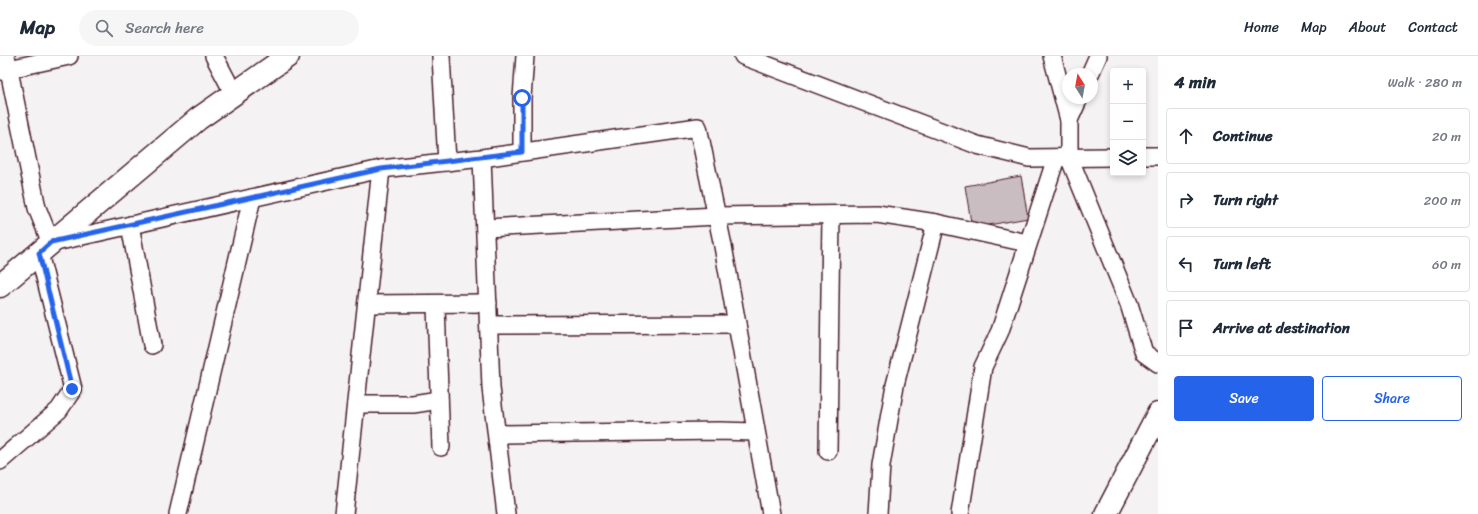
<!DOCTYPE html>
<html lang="en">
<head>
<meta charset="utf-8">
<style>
	:root { --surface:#fff; --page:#f6f6f7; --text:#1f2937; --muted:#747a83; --line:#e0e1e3; --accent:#2563eb }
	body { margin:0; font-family:Sriracha,sans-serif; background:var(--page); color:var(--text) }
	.controls { position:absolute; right:12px; top:12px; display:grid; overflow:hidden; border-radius:4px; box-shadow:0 2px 6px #0003 }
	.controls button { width:36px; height:36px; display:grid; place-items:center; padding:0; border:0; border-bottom:1px solid var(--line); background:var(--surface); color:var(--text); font:20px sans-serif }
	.compass { position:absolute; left:1062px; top:12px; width:36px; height:36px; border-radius:50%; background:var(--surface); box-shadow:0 2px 6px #0003; rotate:349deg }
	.stop { position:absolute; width:12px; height:12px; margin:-9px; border:3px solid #2563eb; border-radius:50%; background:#fff }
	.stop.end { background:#2563eb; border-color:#fff; box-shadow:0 1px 4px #0008 }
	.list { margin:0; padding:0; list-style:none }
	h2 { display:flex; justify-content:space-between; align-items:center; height:52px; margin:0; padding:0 16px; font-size:17px }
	h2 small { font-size:13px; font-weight:400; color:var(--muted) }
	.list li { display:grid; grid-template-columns:26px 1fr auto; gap:12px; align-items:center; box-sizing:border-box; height:56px; margin:0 8px 8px; padding:0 8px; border:1px solid var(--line); border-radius:4px }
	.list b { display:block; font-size:15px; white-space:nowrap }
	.list em { font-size:13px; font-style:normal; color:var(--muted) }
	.actions { display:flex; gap:8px; padding:12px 16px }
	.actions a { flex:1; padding:9px 0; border:1px solid var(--accent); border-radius:4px; text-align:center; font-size:14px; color:var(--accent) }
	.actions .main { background:var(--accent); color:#fff }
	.icon { flex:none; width:22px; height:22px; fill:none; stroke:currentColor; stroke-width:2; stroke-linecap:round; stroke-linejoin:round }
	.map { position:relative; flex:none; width:1158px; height:458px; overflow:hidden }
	header { display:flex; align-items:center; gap:24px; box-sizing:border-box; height:56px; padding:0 20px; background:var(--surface); border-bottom:1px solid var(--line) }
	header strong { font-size:19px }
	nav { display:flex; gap:22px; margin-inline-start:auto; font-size:14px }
	.search { width:280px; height:36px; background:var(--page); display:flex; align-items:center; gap:10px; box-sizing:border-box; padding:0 14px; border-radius:22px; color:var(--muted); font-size:15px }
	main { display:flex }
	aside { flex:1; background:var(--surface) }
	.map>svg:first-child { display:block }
</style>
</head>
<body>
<header>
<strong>Map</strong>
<div class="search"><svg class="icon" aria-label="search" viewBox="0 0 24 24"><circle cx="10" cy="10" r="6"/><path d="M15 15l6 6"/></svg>Search here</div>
<nav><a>Home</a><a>Map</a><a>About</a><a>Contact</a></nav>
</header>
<main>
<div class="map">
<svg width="1158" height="458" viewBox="0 0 1158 458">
	<rect width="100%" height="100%" fill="#f4f2f2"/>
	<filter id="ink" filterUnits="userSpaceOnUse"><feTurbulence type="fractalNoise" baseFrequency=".025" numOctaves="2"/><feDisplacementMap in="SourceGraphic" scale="8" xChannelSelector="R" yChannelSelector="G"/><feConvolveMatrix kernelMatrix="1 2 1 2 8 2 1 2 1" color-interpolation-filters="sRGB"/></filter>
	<g filter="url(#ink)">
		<path fill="#cabdc1" stroke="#4a1f2b" d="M1021 120 1028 162 972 172 965 130Z"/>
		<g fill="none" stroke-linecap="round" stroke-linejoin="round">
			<defs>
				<g id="street">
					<path d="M6 0 37 152 51 187 381 113 482 102 698 71 723 190 771 458"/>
					<path d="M214 0 234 38"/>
					<path d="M441 0 447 106"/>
					<path d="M743 0 977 89 1029 102 1113 101"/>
					<path d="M1052 0 1069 64V101L1129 248 1144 297 1158 307"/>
					<path d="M0 15 69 0"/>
					<path d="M1090 18 1098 0"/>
					<path d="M1069 64 1079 42"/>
					<path d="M522 96V42L525 0"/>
					<path d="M1143 100H1158"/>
					<path d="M482 102 491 332 506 458"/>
					<path d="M130 169 152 289"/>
					<path d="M485 172 717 160 877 158 936 167 1027 187"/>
					<path d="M367 248 488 247"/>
					<path d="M436 249 441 391"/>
					<path d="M489 269 737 268"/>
					<path d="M356 348H413L439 344"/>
					<path d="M497 378 719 375 755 376"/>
					<path d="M828 395 831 159"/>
					<path d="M0 405 59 354 73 333 39 197"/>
					<path d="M178 458 252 142"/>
					<path d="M344 458 381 113"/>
					<path d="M878 458 881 409 895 329 936 167"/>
					<path d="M960 458 983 311 1000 275 1056 102"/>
				</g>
				<g id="secondary">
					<path d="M0 230 198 63 288 0"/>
					<path d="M1106 458 1158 358"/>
				</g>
			</defs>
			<use href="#street" stroke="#4a1f2b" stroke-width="20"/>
			<use href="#secondary" stroke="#4a1f2b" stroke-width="25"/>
			<use href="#street" stroke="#fff" stroke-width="17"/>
			<use href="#secondary" stroke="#fff" stroke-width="22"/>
		</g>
	</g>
	<g fill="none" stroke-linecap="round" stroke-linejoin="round" filter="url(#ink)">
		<path stroke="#2563eb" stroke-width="5" d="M72 333 39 197 51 186 381 113 522 96V42"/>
	</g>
</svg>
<div class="controls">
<button>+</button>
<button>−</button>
<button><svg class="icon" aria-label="layers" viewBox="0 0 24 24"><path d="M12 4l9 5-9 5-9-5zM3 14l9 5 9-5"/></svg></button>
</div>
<svg class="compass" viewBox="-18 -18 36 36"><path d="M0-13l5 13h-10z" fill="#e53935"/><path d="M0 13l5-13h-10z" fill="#747a83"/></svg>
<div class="stop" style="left:522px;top:42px"></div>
<div class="stop end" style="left:72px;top:333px"></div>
</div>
<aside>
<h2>4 min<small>Walk · 280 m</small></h2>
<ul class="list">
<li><svg class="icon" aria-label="ahead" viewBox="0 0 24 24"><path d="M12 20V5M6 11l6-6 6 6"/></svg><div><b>Continue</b></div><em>20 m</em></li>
<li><svg class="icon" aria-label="right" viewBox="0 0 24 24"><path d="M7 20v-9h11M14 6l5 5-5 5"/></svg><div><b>Turn right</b></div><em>200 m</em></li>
<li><svg class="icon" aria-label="left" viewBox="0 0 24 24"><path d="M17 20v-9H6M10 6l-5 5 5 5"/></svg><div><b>Turn left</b></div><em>60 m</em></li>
<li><svg class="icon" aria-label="arrive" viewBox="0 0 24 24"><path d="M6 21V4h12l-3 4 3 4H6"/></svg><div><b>Arrive at destination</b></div></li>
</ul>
<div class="actions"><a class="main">Save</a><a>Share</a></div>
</aside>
</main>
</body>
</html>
